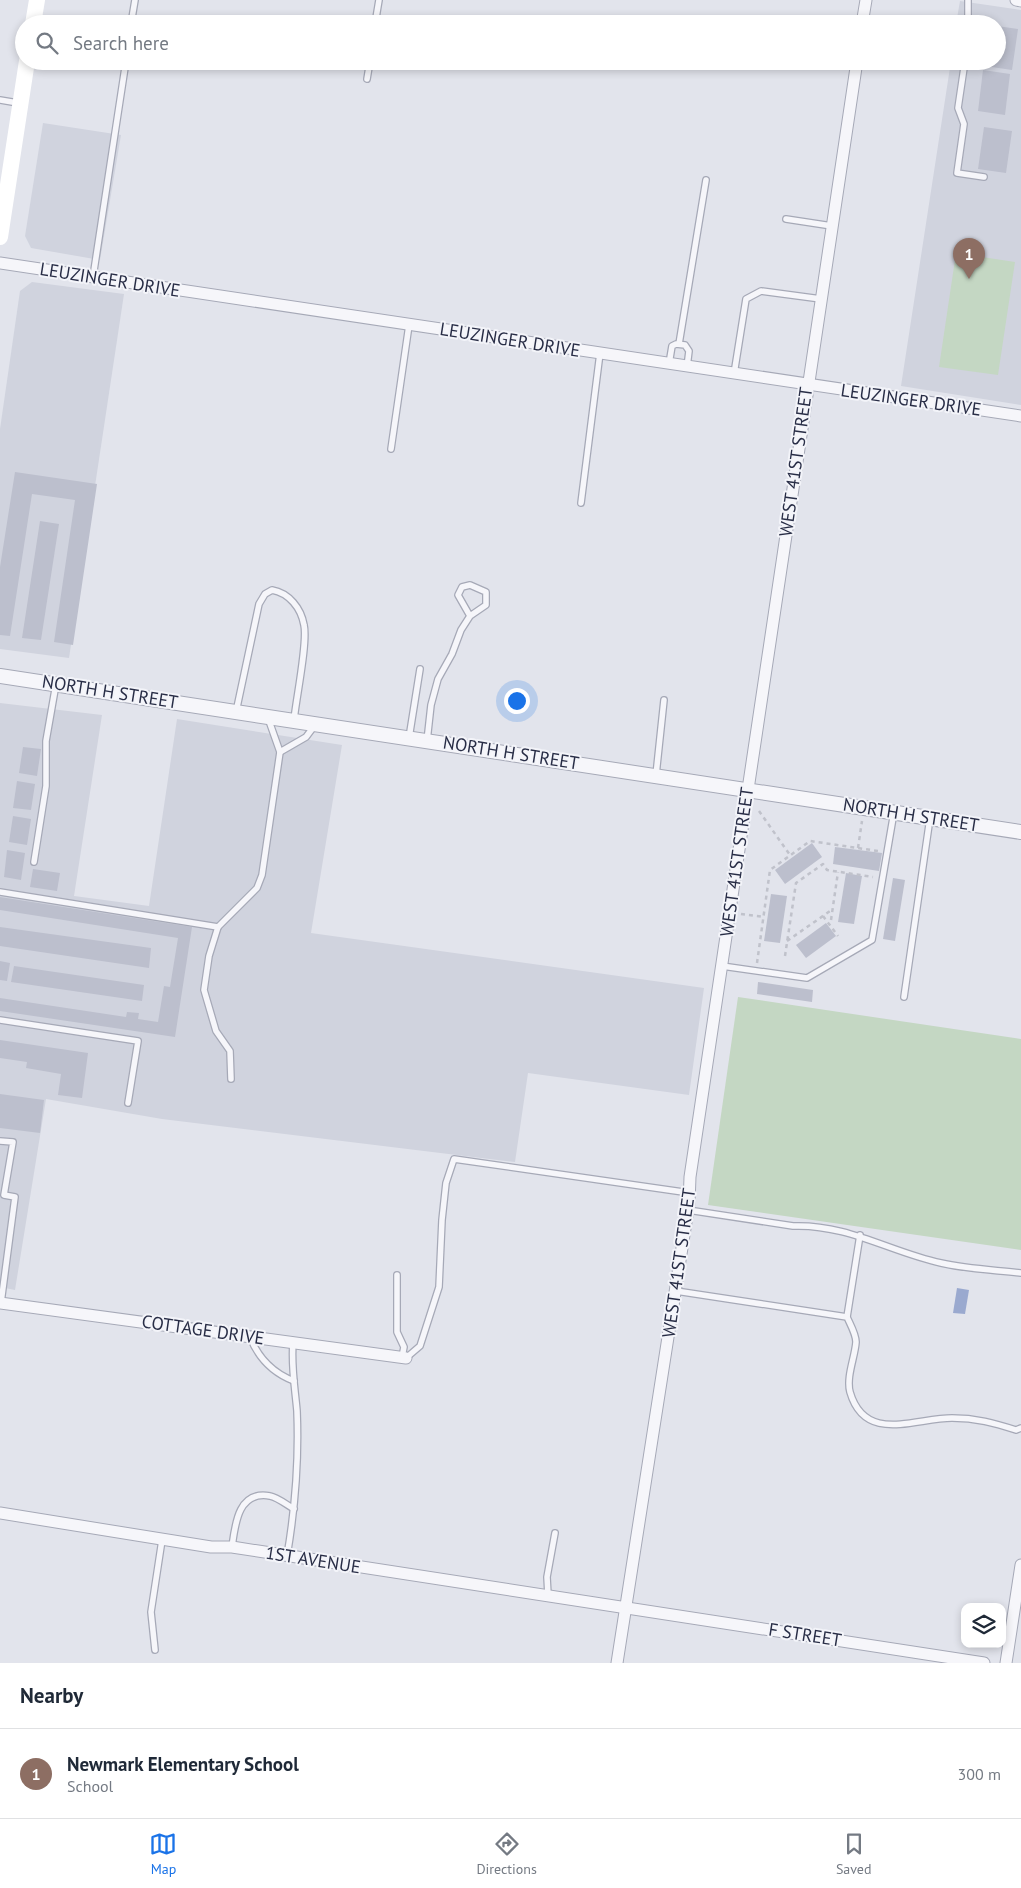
<!DOCTYPE html>
<html lang="en">
<head>
<meta charset="utf-8">
<style>
	:root { --surface:#fff; --page:#f6f6f7; --text:#1f2937; --muted:#747a83; --line:#e0e1e3; --accent:#1a73e8 }
	body { margin:0; font-family:"PT Sans",sans-serif; background:var(--page); color:var(--text) }
	.controls { position:absolute; right:15px; bottom:15px; display:grid; overflow:hidden; border-radius:10px; box-shadow:0 2px 8px #0003 }
	.controls button { width:45px; height:45px; display:grid; place-items:center; padding:0; border:0; border-bottom:1px solid var(--line); background:var(--surface); color:var(--text); font:25px sans-serif }
	.you { position:absolute; left:516px; top:700px; width:18px; height:18px; margin:-12px; border:4px solid #fff; border-radius:50%; background:#1a73e8; box-shadow:0 0 0 8px #1a73e833 }
	.badge { display:grid; place-items:center; width:32px; height:32px; border-radius:50%; background:var(--accent); color:#fff; font-size:16px; font-weight:700 }
	.pin { position:absolute; translate:-50% -41px; filter:drop-shadow(0 1px 2px #0008) }
	.pin::after { content:''; position:absolute; top:26px; width:18px; height:15px; background:inherit; clip-path:polygon(0 0,100% 0,50% 100%) }
	.list { margin:0; padding:0; list-style:none }
	h2 { display:flex; justify-content:space-between; align-items:center; height:65px; margin:0; padding:0 20px; font-size:21px }
	h2 small { font-size:16px; font-weight:400; color:var(--muted) }
	.list li { display:grid; grid-template-columns:32px 1fr auto; gap:15px; align-items:center; box-sizing:border-box; height:90px; padding:0 20px; border-top:1px solid var(--line) }
	.list b { display:block; font-size:19px; white-space:nowrap }
	.list p { margin:0; font-size:16px; white-space:nowrap; color:var(--muted) }
	.list em { font-size:16px; font-style:normal; color:var(--muted) }
	.icon { flex:none; width:28px; height:28px; fill:none; stroke:currentColor; stroke-width:2; stroke-linecap:round; stroke-linejoin:round }
	.map { position:relative; flex:none; width:1021px; height:1663px; overflow:hidden }
	.search { position:absolute; background:var(--surface); box-shadow:0 2px 8px #0003; left:15px; right:15px; top:15px; height:55px; display:flex; align-items:center; gap:12px; box-sizing:border-box; padding:0 18px; border-radius:28px; color:var(--muted); font-size:19px }
	.sheet { height:155px; background:var(--surface) }
	nav { display:flex; justify-content:space-around; align-items:center; box-sizing:border-box; height:70px; border-top:1px solid var(--line); background:var(--surface); font-size:14px; color:var(--muted) }
	nav a { display:grid; justify-items:center; gap:2px }
	nav .on { color:var(--accent) }
	.map>svg:first-child { display:block }
</style>
</head>
<body>
<div class="map">
<svg width="1021" height="1663" viewBox="0 0 1021 1663">
	<rect width="100%" height="100%" fill="#e2e4ec"/>
	<g fill="#d0d3de">
		<path d="M960 1 1021 10V405L901 386 951 61H997V24H956Z"/>
		<path d="M43 123 121 135 100 260 31 248 25 236Z"/>
		<path d="M32 282 124 294 69 658 0 649V429L20 291Z"/>
		<path d="M0 703 102 715 74 896 149 906 177 719 342 745 311 933 704 988 689 1095 528 1073 515 1162 162 1119 46 1099 15 1290 0 1287Z"/>
	</g>
	<g fill="#c4d7c3">
		<path d="M956 253 1015 262 998 375 939 367Z"/>
		<path d="M738 997 1021 1039V1250L708 1205Z"/>
	</g>
	<path fill="#9aa9cf" d="M957 1288 969 1290 965 1314 953 1313Z"/>
	<g fill="#bcbfcd">
		<path d="M997 26 1018 29 1012 70 985 66 986 61H997Z"/>
		<path d="M983 70 1010 74 1005 115 978 111Z"/>
		<path d="M984 127 1012 131 1006 173 978 169Z"/>
		<path d="M15 472 97 484 73 645 54 642 75 500 32 494 10 636 0 635V567Z"/>
		<path d="M40 521 59 524 41 640 22 638Z"/>
		<path d="M23 747 41 749 37 776 19 773Z"/>
		<path d="M17 781 35 784 31 810 13 808Z"/>
		<path d="M13 816 31 819 27 845 9 842Z"/>
		<path d="M812 843 822 857 785 884 775 870Z"/>
		<path d="M835 847 882 853 879 871 833 864Z"/>
		<path d="M7 850 25 853 21 880 4 877Z"/>
		<path d="M33 869 60 873 57 891 30 887Z"/>
		<path d="M846 873 862 876 854 924 838 922Z"/>
		<path d="M893 878 905 880 895 941 883 939Z"/>
		<path d="M771 894 787 896 780 943 764 941Z"/>
		<path d="M0 897 192 927 175 1037 0 1011V998L126 1017 127 1012 139 1013 138 1019 158 1022 164 986 170 987 178 938 0 910Z"/>
		<path d="M826 923 836 936 806 958 796 945Z"/>
		<path d="M0 927 151 948 149 968 0 946Z"/>
		<path d="M0 961 10 963 7 981 0 980Z"/>
		<path d="M14 966 144 985 142 1001 11 982Z"/>
		<path d="M758 982 813 990 812 1002 757 994Z"/>
		<path d="M0 1040 88 1053 82 1098 58 1095 61 1074 26 1068 27 1062 0 1058Z"/>
		<path d="M0 1094 44 1100 40 1133 0 1128Z"/>
	</g>
	<g fill="none" stroke-linecap="round" stroke-linejoin="round">
		<defs>
			<g id="service">
				<path d="M131 24 135 0"/>
				<path d="M375 24 379 0"/>
				<path d="M968 24V0"/>
				<path d="M965 61 958 108 964 124 957 173 984 177"/>
				<path d="M367 79 370 61"/>
				<path d="M0 100 18 103"/>
				<path d="M786 219 832 226"/>
				<path d="M93 277 126 61"/>
				<path d="M679 344 706 180"/>
				<path d="M669 364 672 346 676 344 685 345 689 351 687 367"/>
				<path d="M734 374 746 299 761 291 821 299"/>
				<path d="M391 449 409 325"/>
				<path d="M581 503 600 353"/>
				<path d="M236 712 259 604 265 594 272 590C289 593 301 608 304 625 308 642 296 699 294 720"/>
				<path d="M268 718 280 752 306 737 315 725"/>
				<path d="M409 738 420 669"/>
				<path d="M427 741 431 705 438 679 452 654 461 630 470 616 486 605V592L470 585 462 587 458 595 470 616"/>
				<path d="M656 775 664 700"/>
				<path d="M34 862 46 786V741L56 684"/>
				<path d="M0 892 218 927"/>
				<path d="M722 966 807 978 872 940 894 812"/>
				<path d="M904 997 930 818"/>
				<path d="M0 1020 138 1041 128 1103"/>
				<path d="M231 1079 230 1051 216 1031 204 990 209 956 218 927 257 888 262 875 280 752"/>
				<path d="M0 1141 13 1142 4 1195 15 1197 1 1303"/>
				<path d="M688 1210 793 1226C848 1224 890 1252 941 1263 967 1269 995 1270 1021 1273"/>
				<path d="M397 1275V1332L404 1347 402 1357"/>
				<path d="M676 1291 847 1317C850 1324 856 1334 856 1342 855 1357 846 1377 850 1392 865 1444 915 1418 952 1418 976 1418 994 1423 1016 1430L1021 1428"/>
				<path d="M847 1317 860 1235"/>
				<path d="M250 1337C258 1357 273 1373 294 1381"/>
				<path d="M406 1358 420 1346 439 1287 442 1220 446 1183 454 1159 690 1193"/>
				<path d="M232 1547C235 1525 238 1490 270 1496 277 1497 287 1505 294 1509"/>
				<path d="M287 1556C295 1509 299 1459 297 1411 295 1388 291 1366 293 1343"/>
				<path d="M548 1595 547 1577 555 1533"/>
				<path d="M155 1650 151 1612 162 1540"/>
			</g>
			<g id="minor">
				<path d="M1016 0 1021 1"/>
				<path d="M862 24 866 0"/>
				<path d="M0 263 1021 416"/>
				<path d="M0 1303 406 1358"/>
				<path d="M0 1513 211 1547H232L984 1663"/>
				<path d="M617 1663 689 1203 690 1177 857 61"/>
				<path d="M1006 1663 1021 1565"/>
			</g>
			<path id="tertiary" d="M0 676 1021 832"/>
		</defs>
		<use href="#service" stroke="#a6a9b7" stroke-width="8"/>
		<use href="#minor" stroke="#a6a9b7" stroke-width="13"/>
		<use href="#tertiary" stroke="#a6a9b7" stroke-width="16"/>
		<g stroke="#c0c2cb" stroke-width="2.5" stroke-dasharray="4 4" stroke-linecap="butt">
			<path d="M759 811 790 855"/>
			<path d="M858 848 862 821"/>
			<path d="M741 914 764 917"/>
			<path d="M823 916 838 936"/>
			<path d="M831 920 838 872"/>
			<path d="M787 941 833 909"/>
			<path d="M785 956 796 883 823 864 827 870 873 877"/>
			<path d="M757 963 770 870 810 841 878 851"/>
		</g>
		<use href="#service" stroke="#f6f6fa" stroke-width="5.5"/>
		<use href="#minor" stroke="#f6f6fa" stroke-width="11"/>
		<use href="#tertiary" stroke="#f6f6fa" stroke-width="14"/>
		<g stroke="#fff" stroke-width="16">
			<path d="M33 24 37 0"/>
			<path d="M0 237 27 61"/>
		</g>
	</g>
	<g text-anchor="middle" stroke-width="4" stroke-linejoin="round" paint-order="stroke">
		<g font-size="18" fill="#282d46" stroke="#f3f4f9">
			<text transform="translate(110 280) rotate(9)" y="6">LEUZINGER DRIVE</text>
			<text transform="translate(510 340) rotate(9)" y="6">LEUZINGER DRIVE</text>
			<text transform="translate(911 400) rotate(8)" y="6">LEUZINGER DRIVE</text>
			<text transform="translate(796 462) rotate(-82)" y="6">WEST 41ST STREET</text>
			<text transform="translate(110 692) rotate(9)" y="6">NORTH H STREET</text>
			<text transform="translate(511 753) rotate(9)" y="6">NORTH H STREET</text>
			<text transform="translate(911 815) rotate(9)" y="6">NORTH H STREET</text>
			<text transform="translate(737 862) rotate(-82)" y="6">WEST 41ST STREET</text>
			<text transform="translate(679 1263) rotate(-82)" y="6">WEST 41ST STREET</text>
			<text transform="translate(203 1330) rotate(8)" y="6">COTTAGE DRIVE</text>
			<text transform="translate(313 1560) rotate(9)" y="6">1ST AVENUE</text>
			<text transform="translate(805 1635) rotate(9)" y="6">F STREET</text>
		</g>
	</g>
</svg>
<div class="controls">
<button><svg class="icon" aria-label="layers" viewBox="0 0 24 24"><path d="M12 4l9 5-9 5-9-5zM3 14l9 5 9-5"/></svg></button>
</div>
<div class="you"></div>
<div class="pin badge" style="left:969px;top:279px;background:#8d6e63">1</div>
<div class="search"><svg class="icon" aria-label="search" viewBox="0 0 24 24"><circle cx="10" cy="10" r="6"/><path d="M15 15l6 6"/></svg>Search here</div>
</div>
<section class="sheet">
<h2>Nearby<small></small></h2>
<ul class="list">
<li><span class="badge" style="background:#8d6e63">1</span><div><b>Newmark Elementary School</b><p>School</p></div><em>300 m</em></li>
</ul>
</section>
<nav>
<a class="on"><svg class="icon" aria-label="map" viewBox="0 0 24 24"><path d="M3 6l6-2 6 2 6-2v14l-6 2-6-2-6 2zM9 4v14M15 6v14"/></svg>Map</a>
<a><svg class="icon" aria-label="directions" viewBox="0 0 24 24"><path d="M12 3l9 9-9 9-9-9zM9 14v-3h6M13 9l2 2-2 2"/></svg>Directions</a>
<a><svg class="icon" aria-label="saved" viewBox="0 0 24 24"><path d="M7 4h10v16l-5-4-5 4z"/></svg>Saved</a>
</nav>
</body>
</html>
